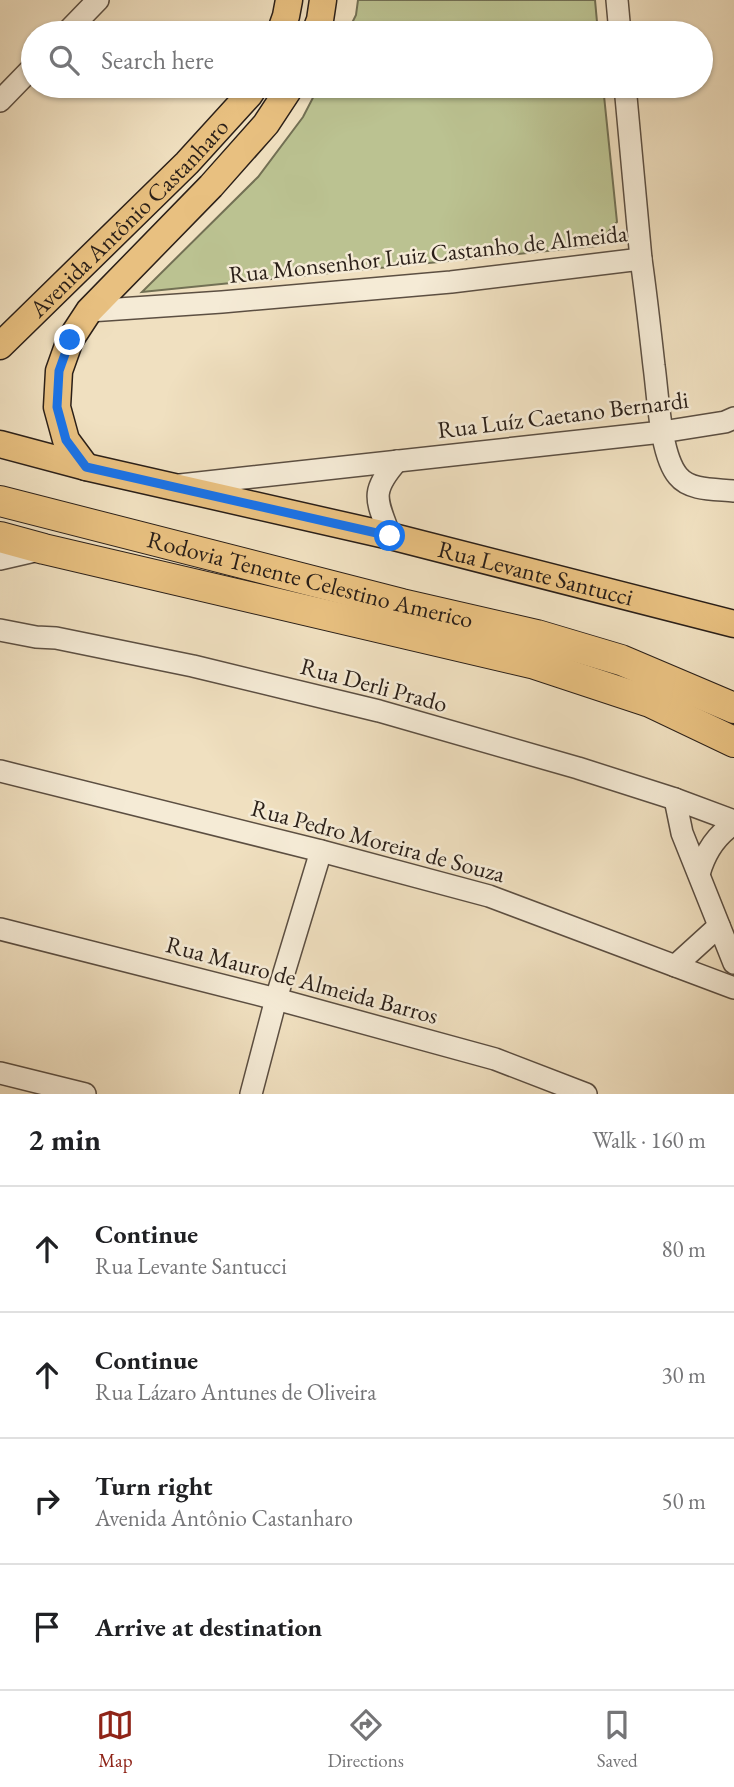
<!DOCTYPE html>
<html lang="en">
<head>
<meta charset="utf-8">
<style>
	:root { --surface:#fff; --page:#f2f2f2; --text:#202124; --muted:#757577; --line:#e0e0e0; --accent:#8f2418 }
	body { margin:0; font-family:"EB Garamond",serif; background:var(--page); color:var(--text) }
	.stop { position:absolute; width:21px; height:21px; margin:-16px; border:5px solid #1a73e8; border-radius:50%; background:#fff }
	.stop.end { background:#1a73e8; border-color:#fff; box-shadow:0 2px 7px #0008 }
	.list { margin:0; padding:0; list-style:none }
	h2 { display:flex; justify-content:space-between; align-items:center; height:91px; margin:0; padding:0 28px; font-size:30px }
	h2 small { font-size:23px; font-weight:400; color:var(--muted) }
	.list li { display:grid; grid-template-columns:46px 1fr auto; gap:21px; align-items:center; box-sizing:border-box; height:126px; padding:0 28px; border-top:2px solid var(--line) }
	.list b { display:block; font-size:26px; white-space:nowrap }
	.list p { margin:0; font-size:23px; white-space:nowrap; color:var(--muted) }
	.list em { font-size:23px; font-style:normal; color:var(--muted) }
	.icon { flex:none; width:38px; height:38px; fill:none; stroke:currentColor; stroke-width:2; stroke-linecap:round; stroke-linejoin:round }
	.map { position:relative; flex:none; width:734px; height:1094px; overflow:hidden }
	.search { position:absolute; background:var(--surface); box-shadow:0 2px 5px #0004; left:21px; right:21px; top:21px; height:77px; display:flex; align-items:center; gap:18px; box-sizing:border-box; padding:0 24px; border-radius:38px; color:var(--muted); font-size:26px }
	.sheet { height:595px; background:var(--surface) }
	nav { display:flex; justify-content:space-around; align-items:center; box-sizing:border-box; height:98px; border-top:2px solid var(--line); background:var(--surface); font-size:19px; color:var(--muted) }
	nav a { display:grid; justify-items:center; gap:4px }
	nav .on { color:var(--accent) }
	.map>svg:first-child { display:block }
</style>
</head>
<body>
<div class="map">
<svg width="734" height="1094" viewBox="0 0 734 1094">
	<rect width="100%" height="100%" fill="#f0e0c0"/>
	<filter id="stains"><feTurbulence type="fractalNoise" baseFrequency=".00286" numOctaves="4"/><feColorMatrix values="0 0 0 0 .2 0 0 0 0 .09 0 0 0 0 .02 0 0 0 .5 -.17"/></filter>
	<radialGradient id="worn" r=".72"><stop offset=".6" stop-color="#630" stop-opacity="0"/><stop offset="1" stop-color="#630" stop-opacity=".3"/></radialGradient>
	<g fill="#bbc291" stroke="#727054" stroke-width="2">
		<path d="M358 0H595L598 33H347L356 15Z"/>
		<path d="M319 86H603L617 222 596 246 142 292 258 177 303 117Z"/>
	</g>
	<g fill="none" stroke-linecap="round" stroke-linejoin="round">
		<defs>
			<g id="minor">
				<path d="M617 0 620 33"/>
				<path d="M66 33 98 0"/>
				<path d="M0 101 33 67"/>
				<path d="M641 259C646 294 650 330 654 366 658 394 660 455 678 476 690 491 716 489 734 491"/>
				<path d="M89 311 222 302 451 282 641 259 625 86"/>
				<path d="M180 485 662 432 725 422 734 418"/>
				<path d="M390 536C377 500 369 493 397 461"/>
				<path d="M0 559 39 550"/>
				<path d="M0 630 36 637 56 638 193 666 379 711 578 768 675 799 734 821"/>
				<path d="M0 771 321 851 489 896 734 988"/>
				<path d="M675 799 682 833 734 963"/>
				<path d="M699 874C705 853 715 836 734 824"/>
				<path d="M0 929 276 999 495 1059 586 1094"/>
				<path d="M675 966 719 926"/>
				<path d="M0 1073 85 1094"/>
				<path d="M251 1094 276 999 321 851"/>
			</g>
			<g id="major">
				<path d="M280 33 286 16 289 0"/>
				<path d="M315 33 320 20 323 0"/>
				<path id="s1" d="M0 346 187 163 249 95 255 86"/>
				<path id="s2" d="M0 444 86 467 390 536 734 624"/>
				<path d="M86 467 66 440 57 407 59 371 70 340 89 311 211 186 266 124 291 86"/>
			</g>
			<g id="highway">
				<path id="s3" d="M0 501 402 604 537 635 621 660 734 708"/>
				<path d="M0 537 44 549 535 664 650 702 734 742"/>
			</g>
		</defs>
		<use href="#minor" stroke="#5c4f42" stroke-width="24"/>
		<use href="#major" stroke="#2a1f18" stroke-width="29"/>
		<use href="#highway" stroke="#2a1f18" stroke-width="32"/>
		<use href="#minor" stroke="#f5ebd6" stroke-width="21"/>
		<use href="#major" stroke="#e8c080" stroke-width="26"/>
		<use href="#highway" stroke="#e8c080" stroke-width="30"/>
	</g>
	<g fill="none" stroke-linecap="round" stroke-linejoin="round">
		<path stroke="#1a73e8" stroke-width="9" d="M70 340 59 371 57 407 66 440 86 467 390 536"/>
	</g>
	<g text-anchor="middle" stroke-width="5" stroke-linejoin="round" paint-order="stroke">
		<g font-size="24" fill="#2a1f18" stroke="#f5ebd6">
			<text dy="8" stroke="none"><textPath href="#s1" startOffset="182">Avenida Antônio Castanharo</textPath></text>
			<text transform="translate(428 254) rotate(-6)" y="8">Rua Monsenhor Luiz Castanho de Almeida</text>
			<text transform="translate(563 415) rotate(-7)" y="8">Rua Luíz Caetano Bernardi</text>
			<text dy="8" stroke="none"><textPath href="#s2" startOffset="551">Rua Levante Santucci</textPath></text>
			<text dy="8" stroke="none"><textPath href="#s3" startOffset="320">Rodovia Tenente Celestino Americo</textPath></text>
			<text transform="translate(374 685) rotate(15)" y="8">Rua Derli Prado</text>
			<text transform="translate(378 841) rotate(15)" y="8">Rua Pedro Moreira de Souza</text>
			<text transform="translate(302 980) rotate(15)" y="8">Rua Mauro de Almeida Barros</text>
		</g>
	</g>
	<rect width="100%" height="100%" filter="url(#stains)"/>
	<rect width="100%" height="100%" fill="url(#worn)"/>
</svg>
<div class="stop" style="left:390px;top:536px"></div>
<div class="stop end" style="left:70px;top:340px"></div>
<div class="search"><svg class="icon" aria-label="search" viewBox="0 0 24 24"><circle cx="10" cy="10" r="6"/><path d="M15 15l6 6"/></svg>Search here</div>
</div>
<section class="sheet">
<h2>2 min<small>Walk · 160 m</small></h2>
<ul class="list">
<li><svg class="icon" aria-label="ahead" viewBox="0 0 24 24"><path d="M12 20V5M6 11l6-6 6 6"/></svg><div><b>Continue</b><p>Rua Levante Santucci</p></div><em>80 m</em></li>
<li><svg class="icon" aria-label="ahead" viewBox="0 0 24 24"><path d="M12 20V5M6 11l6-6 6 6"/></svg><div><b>Continue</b><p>Rua Lázaro Antunes de Oliveira</p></div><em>30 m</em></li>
<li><svg class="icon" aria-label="right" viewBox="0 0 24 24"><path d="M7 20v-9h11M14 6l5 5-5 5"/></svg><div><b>Turn right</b><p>Avenida Antônio Castanharo</p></div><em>50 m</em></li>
<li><svg class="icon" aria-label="arrive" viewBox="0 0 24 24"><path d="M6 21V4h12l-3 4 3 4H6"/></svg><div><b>Arrive at destination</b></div></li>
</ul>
</section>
<nav>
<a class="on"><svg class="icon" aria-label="map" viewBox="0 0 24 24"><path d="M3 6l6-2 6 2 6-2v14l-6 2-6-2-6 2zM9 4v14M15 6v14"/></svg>Map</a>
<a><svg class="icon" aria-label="directions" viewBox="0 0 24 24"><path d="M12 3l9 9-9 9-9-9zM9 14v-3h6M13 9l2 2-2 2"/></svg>Directions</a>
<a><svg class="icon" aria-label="saved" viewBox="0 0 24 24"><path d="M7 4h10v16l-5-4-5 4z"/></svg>Saved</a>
</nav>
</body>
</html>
